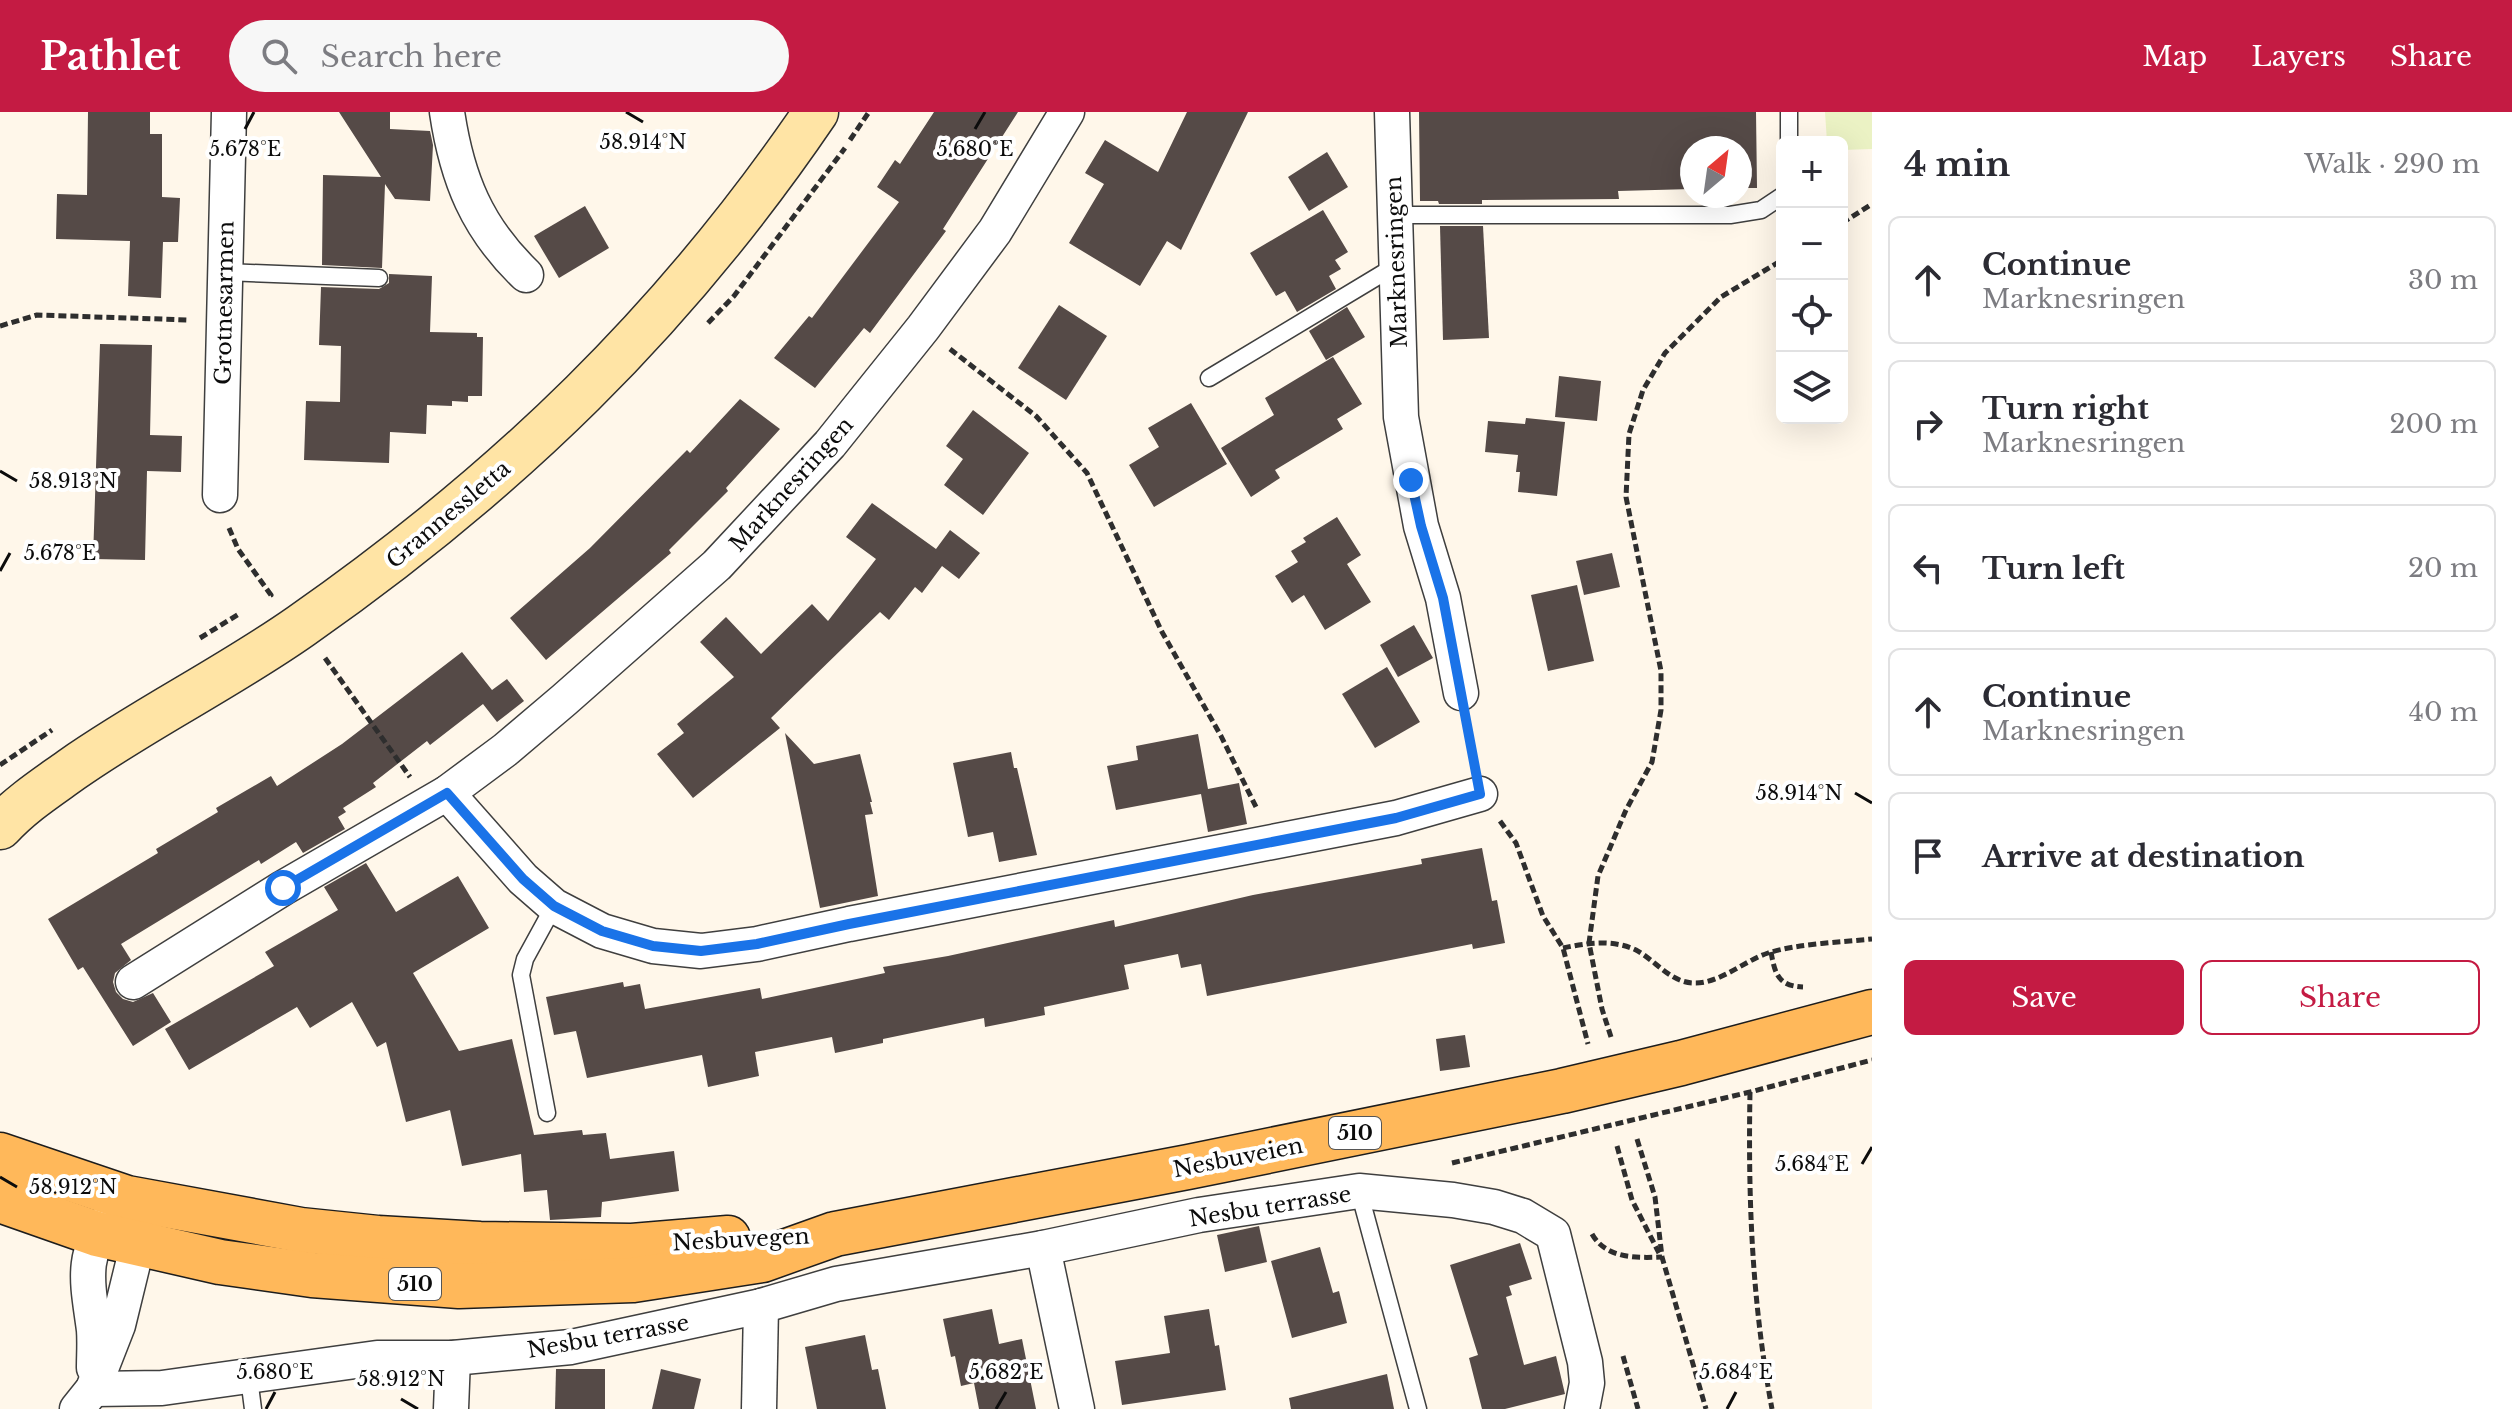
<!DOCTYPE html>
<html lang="en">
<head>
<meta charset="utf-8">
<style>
	:root { --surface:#fff; --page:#f7f7f7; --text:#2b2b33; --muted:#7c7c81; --line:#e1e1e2; --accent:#c41b43 }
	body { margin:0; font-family:"Libre Baskerville",serif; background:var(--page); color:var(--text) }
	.controls { position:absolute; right:24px; top:24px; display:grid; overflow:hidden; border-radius:12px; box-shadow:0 8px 32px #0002 }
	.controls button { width:72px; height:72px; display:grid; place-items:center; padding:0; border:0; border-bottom:2px solid var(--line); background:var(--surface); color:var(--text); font:40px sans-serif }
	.compass { position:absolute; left:1680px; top:24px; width:72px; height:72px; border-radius:50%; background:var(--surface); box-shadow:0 8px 32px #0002; rotate:29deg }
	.stop { position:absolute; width:24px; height:24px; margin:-18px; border:6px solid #1a73e8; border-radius:50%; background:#fff }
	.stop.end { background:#1a73e8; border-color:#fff; box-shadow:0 2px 8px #0008 }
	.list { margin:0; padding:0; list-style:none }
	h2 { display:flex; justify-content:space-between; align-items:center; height:104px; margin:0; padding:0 32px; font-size:34px }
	h2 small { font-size:26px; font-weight:400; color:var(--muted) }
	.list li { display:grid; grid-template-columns:52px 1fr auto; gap:24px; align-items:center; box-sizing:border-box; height:128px; margin:0 16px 16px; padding:0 16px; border:2px solid var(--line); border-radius:12px }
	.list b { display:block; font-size:30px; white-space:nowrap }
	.list p { margin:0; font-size:26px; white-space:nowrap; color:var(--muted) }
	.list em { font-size:26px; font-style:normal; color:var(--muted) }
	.actions { display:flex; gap:16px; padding:24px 32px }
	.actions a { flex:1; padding:18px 0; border:2px solid var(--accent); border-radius:12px; text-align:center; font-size:28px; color:var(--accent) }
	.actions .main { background:var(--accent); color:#fff }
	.icon { flex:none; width:44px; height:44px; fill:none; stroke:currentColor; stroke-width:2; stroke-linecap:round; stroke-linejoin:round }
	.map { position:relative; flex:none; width:1872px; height:1297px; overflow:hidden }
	header { display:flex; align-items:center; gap:48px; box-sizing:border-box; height:112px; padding:0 40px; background:var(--accent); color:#fff }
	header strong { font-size:38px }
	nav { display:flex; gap:44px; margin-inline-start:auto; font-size:28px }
	.search { width:560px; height:72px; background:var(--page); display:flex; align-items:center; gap:20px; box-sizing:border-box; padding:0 28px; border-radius:44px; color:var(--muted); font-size:30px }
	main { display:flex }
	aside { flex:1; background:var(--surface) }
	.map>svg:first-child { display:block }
</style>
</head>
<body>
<header>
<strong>Pathlet</strong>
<div class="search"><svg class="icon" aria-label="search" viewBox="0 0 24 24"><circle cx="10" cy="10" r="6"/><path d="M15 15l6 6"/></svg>Search here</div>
<nav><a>Map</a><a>Layers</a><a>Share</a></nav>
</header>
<main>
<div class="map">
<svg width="1872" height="1297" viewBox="0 0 1872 1297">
	<rect width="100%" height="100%" fill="#fff7ea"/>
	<path fill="#ebf2c4" d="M1825 0H1872V37L1842 38V30H1827Z"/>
	<g fill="#554a47">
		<path d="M88 0H150V22H162V85L180 86 178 130H163L161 186 128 184 130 129 56 127 57 82 87 83Z"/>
		<path d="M339 0H390V17L430 19 433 33 430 89 395 87 385 72 382 156 322 153 323 63 381 65Z"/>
		<path d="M934 0H1018L943 117 946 119 870 221 864 216 815 276 774 246 809 204 812 206 899 90 877 75 895 48 900 52Z"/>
		<path d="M1187 0H1248L1181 138 1167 129 1140 174 1069 131 1104 72 1085 61 1105 28 1158 60Z"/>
		<path d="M1419 0H1756L1757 76H1740V36H1692V77L1618 79 1619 87 1482 88V92H1439L1438 89H1420Z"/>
		<path d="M1327 40 1348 75 1309 99 1288 65Z"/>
		<path d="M585 94 609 136 559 166 534 124Z"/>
		<path d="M1323 98 1348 140 1335 148 1341 157 1329 164 1336 177 1297 200 1285 179 1276 184 1250 141Z"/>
		<path d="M1440 114H1483L1489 226 1443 228Z"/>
		<path d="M389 162 432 164 430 220 477 221V225H483L482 284H468V290L452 289V294L427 293 426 322 390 320 389 351 304 348 306 289 340 290 341 234 319 233 321 175 379 177 389 171Z"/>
		<path d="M1059 193 1107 224 1066 288 1018 256Z"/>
		<path d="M1347 195 1365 225 1326 248 1309 219Z"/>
		<path d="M100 232 152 233 150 323 182 324 181 360 147 359 145 448 93 447Z"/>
		<path d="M1333 245 1362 292 1337 307 1343 317 1275 358 1280 366 1251 385 1221 336 1274 303 1265 286Z"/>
		<path d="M1559 264 1601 269 1597 309 1555 305Z"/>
		<path d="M740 287 780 317 726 376 728 379 669 438 671 441 546 548 510 506 590 436 687 338 690 341Z"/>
		<path d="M1191 291 1227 352 1154 395 1129 353 1159 335 1148 316Z"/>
		<path d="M973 298 1029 341 983 403 944 373 963 347 946 334Z"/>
		<path d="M1526 306 1565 310 1557 384 1518 380 1520 360H1516L1518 343 1485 340 1488 309 1525 312Z"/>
		<path d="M872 391 936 437 950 418 980 441 959 467 942 454 922 481 915 475 889 508 880 500 771 606 780 616 693 686 657 642 684 621 677 612 734 565 700 530 726 505 761 542 812 492 828 509 876 447 846 425Z"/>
		<path d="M1337 405 1361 443 1347 452 1371 490 1325 518 1304 483 1292 491 1275 464 1298 450 1291 439 1306 430 1303 426Z"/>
		<path d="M1612 441 1620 475 1584 483 1576 449Z"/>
		<path d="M1577 473 1594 549 1548 559 1531 483Z"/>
		<path d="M1414 513 1433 546 1398 565 1380 533Z"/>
		<path d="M462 540 492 578 507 567 524 589 497 610 483 592 430 633 427 629 373 671 376 675 343 696 346 700 338 705 345 717 303 741 296 730 261 752 259 748 121 832 131 848 115 861 113 870 116 880 123 887 133 890 153 881 171 910 133 934 83 855 78 858 48 807 158 741 156 737 218 700 216 696 271 664 277 674 342 632Z"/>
		<path d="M1387 555 1420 610 1375 636 1342 582Z"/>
		<path d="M785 621 814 652 860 642 872 690H870L873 702 865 703 878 784 820 796Z"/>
		<path d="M1198 622 1208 677 1239 671 1247 712 1208 720 1201 682 1116 698 1107 654 1138 648 1136 634Z"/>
		<path d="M1011 640 1014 656H1017L1037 743 999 750 993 720 968 725 953 651Z"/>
		<path d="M1482 736 1492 789 1497 788 1505 831 1473 837 1472 832 1207 884 1201 852 1181 856 1178 842 1124 853 1129 877 1044 895 1045 903 985 915 984 906 883 927V931L835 941 832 925 755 940 759 964 708 975 702 943 587 966 576 919 554 923 546 885 623 870 624 875 640 872 645 897 760 876 762 887 885 861 883 855 948 844 1114 808 1115 815 1253 783 1422 752 1421 747Z"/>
		<path d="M366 751 396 800 458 764 489 816 413 861 459 939 512 927 534 1023 582 1018 583 1023 606 1021 610 1047 674 1039 679 1079 602 1090 601 1105 550 1108 547 1078 524 1080 521 1042 462 1054 450 998 406 1010 386 930 377 935 352 890 310 916 297 895 189 958 165 917 274 854 265 840 338 798 324 775Z"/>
		<path d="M1465 923 1470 955 1440 959 1436 927Z"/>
		<path d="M1259 1114 1267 1150 1225 1160 1217 1123Z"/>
		<path d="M1520 1131 1532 1167 1509 1174 1512 1183 1506 1185 1524 1253 1556 1244 1565 1282 1505 1297H1482L1469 1246 1478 1243 1450 1153Z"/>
		<path d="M1320 1135 1333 1181 1339 1179 1347 1211 1292 1226 1271 1149Z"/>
		<path d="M992 1197 999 1232 1022 1227 1036 1297H979L974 1271 961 1274 955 1244 951 1245 943 1207Z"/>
		<path d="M1209 1197 1215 1234 1219 1233 1226 1278 1122 1293 1115 1249 1170 1241 1164 1204Z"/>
		<path d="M865 1223 872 1258 878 1257 886 1297H817L805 1235Z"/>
		<path d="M556 1257H605V1297H555Z"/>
		<path d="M661 1257 701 1267 694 1297H652Z"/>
		<path d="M1387 1262 1394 1297H1291L1289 1286Z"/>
	</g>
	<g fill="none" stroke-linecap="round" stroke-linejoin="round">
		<defs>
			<g id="service">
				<path d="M1789 0V30"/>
				<path d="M1393 103H1730L1761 98 1782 84"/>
				<path d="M225 160 379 166"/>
				<path d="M1209 266 1395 154"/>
				<path d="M547 1001 521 863 525 847 554 794"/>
				<path d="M1359 1079 1418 1297"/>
				<path d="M249 1266 253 1297"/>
			</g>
			<g id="minor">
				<path d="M447 0C457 67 477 116 526 163"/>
				<path d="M1392 0 1401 305 1421 414 1443 486 1461 581"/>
				<path d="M220 383 229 0"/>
				<path d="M447 681 523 767 554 794 602 819 653 834 701 839 757 832 849 812 1396 706 1480 682"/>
				<path d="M133 870 283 776 447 681 505 638 564 588 717 453 830 332 923 216 995 119 1067 0"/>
				<path d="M1043 1136 1077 1297"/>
				<path d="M94 1256C94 1244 95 1230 94 1218 88 1172 79 1143 111 1104"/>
				<path d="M93 1277 162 1276 377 1246H453L571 1235 761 1194 836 1172 1043 1136 1199 1103 1359 1079 1453 1088 1494 1095 1523 1104 1553 1122 1585 1250 1587 1271 1582 1297"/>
				<path d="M77 1297 93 1277 118 1213 138 1131 132 1107"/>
				<path d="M451 1297 453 1246"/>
				<path d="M759 1297 761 1194"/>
			</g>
			<path id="secondary" d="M0 715C21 692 46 676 71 658 145 606 227 566 301 514 507 370 674 209 816 0"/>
			<g id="primary">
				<path d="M0 1043 127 1086 301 1118 378 1126 480 1132 632 1134 728 1126"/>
				<path d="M0 1088 97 1122 220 1150 312 1163 459 1174 633 1168 762 1148 835 1122 1188 1055 1562 979 1681 951 1872 900"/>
			</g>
		</defs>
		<use href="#service" stroke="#3f3f3f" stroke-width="19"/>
		<use href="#minor" stroke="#3f3f3f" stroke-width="37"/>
		<use href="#secondary" stroke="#2e2e2e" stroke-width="47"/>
		<use href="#primary" stroke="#1d1d1d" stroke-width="47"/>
		<g stroke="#2e2e2e" stroke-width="5" stroke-dasharray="8 4" stroke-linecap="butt">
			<path d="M850 28 869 0"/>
			<path d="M1842 111 1872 92"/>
			<path d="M708 211 734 184 845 36"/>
			<path d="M0 214 37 203 189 208"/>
			<path d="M950 237 1036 304 1087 361 1162 520 1221 624 1257 697"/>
			<path d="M229 416 238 437 271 483 268 484"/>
			<path d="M200 526 239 502"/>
			<path d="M325 546 410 665"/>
			<path d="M1467 613 1474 651"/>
			<path d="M0 653 52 618"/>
			<path d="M1500 709 1516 731 1543 804 1563 836 1588 932"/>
			<path d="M1563 836C1586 831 1613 827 1636 838 1655 848 1671 871 1694 871 1719 872 1744 849 1768 841 1796 832 1842 830 1872 827"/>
			<path d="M1771 840C1775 862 1778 874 1803 875"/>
			<path d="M1611 925 1602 897 1589 831 1598 764 1626 698 1652 650 1661 598V559L1626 385 1629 322 1643 278 1665 241 1721 185 1782 148"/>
			<path d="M1750 980C1748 1089 1752 1190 1772 1297"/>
			<path d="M1637 1027 1655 1085 1662 1145 1706 1297"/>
			<path d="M1617 1034 1632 1088 1659 1141"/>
			<path d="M1452 1051 1750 980 1872 948"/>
			<path d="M1592 1122C1606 1147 1637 1146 1662 1145"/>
			<path d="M1623 1244 1638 1297"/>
		</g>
		<use href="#service" stroke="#fff" stroke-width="16"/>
		<use href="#minor" stroke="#fff" stroke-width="34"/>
		<use href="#secondary" stroke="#ffe4a5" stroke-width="44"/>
		<use href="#primary" stroke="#ffb85a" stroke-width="44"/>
	</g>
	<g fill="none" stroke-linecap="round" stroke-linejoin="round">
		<path stroke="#1a73e8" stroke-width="10" d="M283 776 447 681 523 767 554 794 602 819 653 834 701 839 757 832 849 812 1396 706 1480 682 1443 486 1421 414 1411 368"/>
	</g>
	<path fill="none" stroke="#0c0c0c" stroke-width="3" d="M626 0 643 10M245 17 254 0M975 17 985 0M0 359 17 369M0 459 10 441M1855 681 1872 691M1862 1052 1872 1035M0 1065 17 1075M401 1287 418 1297M266 1297 275 1280M996 1297 1006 1280M1727 1297 1736 1280"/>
	<g text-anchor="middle" stroke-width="8" stroke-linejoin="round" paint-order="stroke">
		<g fill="#fff" stroke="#555" stroke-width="2">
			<rect x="1329" y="1005" width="52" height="32" rx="6"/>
			<rect x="389" y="1156" width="52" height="32" rx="6"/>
		</g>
		<g font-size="20" font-weight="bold" fill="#0c0c0c">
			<text x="1355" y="1028">510</text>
			<text x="415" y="1179">510</text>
		</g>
		<g font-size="22" fill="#0c0c0c" stroke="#fff">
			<text transform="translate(1396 150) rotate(-92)" y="8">Marknesringen</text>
			<text transform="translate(224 191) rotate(-89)" y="8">Grotnesarmen</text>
			<text transform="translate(791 372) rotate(-48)" y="8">Marknesringen</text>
			<text transform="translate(448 402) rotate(-40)" y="8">Grannessletta</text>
			<text transform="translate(1238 1045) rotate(-11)" y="8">Nesbuveien</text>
			<text transform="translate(1270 1094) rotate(-9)" y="8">Nesbu terrasse</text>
			<text transform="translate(741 1127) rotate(-3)" y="8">Nesbuvegen</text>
			<text transform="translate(608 1224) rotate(-10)" y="8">Nesbu terrasse</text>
		</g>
	</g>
	<g font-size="20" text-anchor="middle" fill="#0c0c0c" stroke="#fff" stroke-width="8" stroke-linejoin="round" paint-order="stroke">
		<text x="643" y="37">58.914°N</text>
		<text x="245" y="44">5.678°E</text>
		<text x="975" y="44">5.680°E</text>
		<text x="73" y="376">58.913°N</text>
		<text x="60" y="448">5.678°E</text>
		<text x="1799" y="688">58.914°N</text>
		<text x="1812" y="1059">5.684°E</text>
		<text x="73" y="1082">58.912°N</text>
		<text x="275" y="1267">5.680°E</text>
		<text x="1006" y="1267">5.682°E</text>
		<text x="1736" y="1267">5.684°E</text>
		<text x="401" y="1274">58.912°N</text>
	</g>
</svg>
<div class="controls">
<button>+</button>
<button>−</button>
<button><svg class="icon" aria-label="locate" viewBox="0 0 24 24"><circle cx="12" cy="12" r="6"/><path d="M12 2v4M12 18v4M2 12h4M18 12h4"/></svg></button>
<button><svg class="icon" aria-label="layers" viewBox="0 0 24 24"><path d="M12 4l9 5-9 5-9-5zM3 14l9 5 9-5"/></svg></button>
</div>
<svg class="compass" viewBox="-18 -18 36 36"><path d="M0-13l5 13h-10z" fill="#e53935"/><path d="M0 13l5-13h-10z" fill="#7c7c81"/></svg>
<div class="stop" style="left:283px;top:776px"></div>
<div class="stop end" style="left:1411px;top:368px"></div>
</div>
<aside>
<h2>4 min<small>Walk · 290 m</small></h2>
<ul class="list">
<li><svg class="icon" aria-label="ahead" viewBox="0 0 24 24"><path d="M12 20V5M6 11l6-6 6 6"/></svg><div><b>Continue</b><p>Marknesringen</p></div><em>30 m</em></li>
<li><svg class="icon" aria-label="right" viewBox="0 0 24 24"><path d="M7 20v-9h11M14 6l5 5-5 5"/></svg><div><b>Turn right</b><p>Marknesringen</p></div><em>200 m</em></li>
<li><svg class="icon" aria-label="left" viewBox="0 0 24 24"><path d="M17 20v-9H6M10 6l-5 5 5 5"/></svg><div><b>Turn left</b></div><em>20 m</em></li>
<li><svg class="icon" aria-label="ahead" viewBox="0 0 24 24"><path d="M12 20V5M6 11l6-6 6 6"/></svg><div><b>Continue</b><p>Marknesringen</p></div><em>40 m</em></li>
<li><svg class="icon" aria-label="arrive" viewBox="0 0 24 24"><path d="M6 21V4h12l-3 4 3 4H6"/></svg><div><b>Arrive at destination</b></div></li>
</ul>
<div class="actions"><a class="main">Save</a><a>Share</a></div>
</aside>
</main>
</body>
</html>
